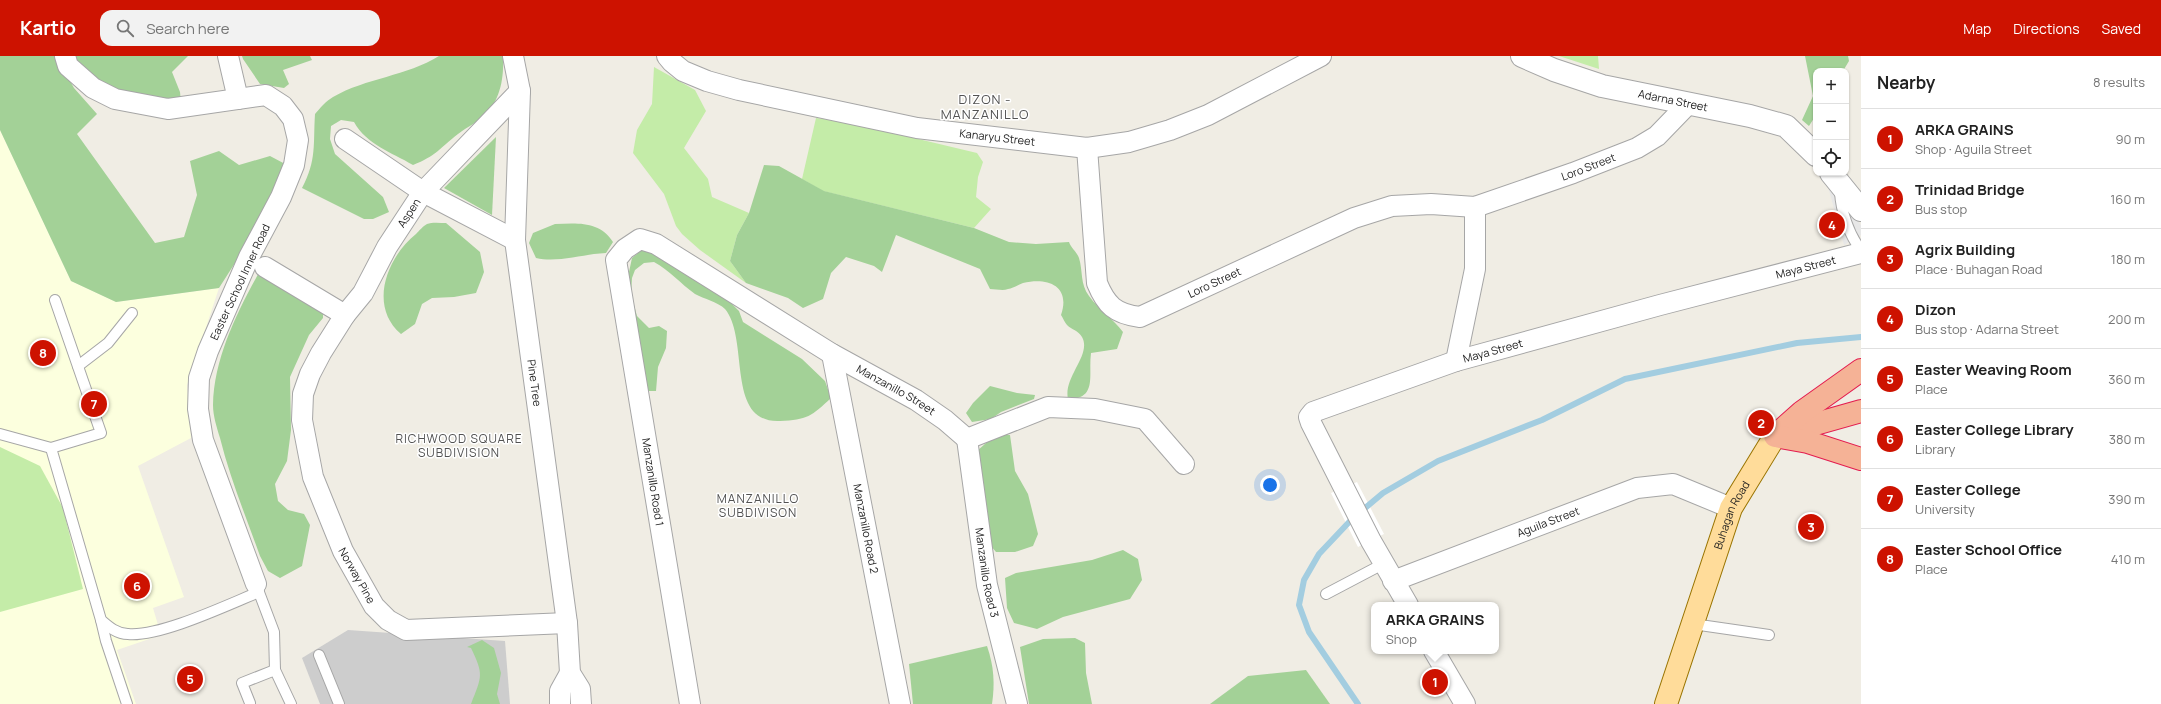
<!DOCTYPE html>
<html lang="en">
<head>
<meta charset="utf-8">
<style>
	:root { --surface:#fff; --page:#f2f2f2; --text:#222; --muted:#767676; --line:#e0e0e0; --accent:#cd1200 }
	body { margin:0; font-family:Manrope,sans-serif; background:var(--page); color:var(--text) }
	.controls { position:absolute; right:12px; top:12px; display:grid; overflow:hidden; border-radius:8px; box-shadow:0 1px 3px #0004 }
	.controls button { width:36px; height:36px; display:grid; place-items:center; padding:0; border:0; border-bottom:1px solid var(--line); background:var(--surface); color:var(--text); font:20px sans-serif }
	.you { position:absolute; left:1270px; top:429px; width:14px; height:14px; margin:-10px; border:3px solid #fff; border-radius:50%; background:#1a73e8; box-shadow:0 0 0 6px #1a73e833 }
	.badge { display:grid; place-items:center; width:26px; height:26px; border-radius:50%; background:var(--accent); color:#fff; font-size:13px; font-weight:700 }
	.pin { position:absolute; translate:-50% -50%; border:2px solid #fff; box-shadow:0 1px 4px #0006 }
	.popup { position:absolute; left:1371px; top:546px; width:128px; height:52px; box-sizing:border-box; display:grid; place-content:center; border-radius:8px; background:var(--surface); filter:drop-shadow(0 1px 3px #0005); font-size:13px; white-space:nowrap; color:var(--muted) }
	.popup b { font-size:15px; color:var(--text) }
	.popup::after { content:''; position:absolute; left:50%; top:100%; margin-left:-8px; border:8px solid transparent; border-top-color:var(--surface) }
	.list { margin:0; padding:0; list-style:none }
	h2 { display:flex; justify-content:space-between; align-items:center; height:52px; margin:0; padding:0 16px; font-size:17px }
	h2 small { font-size:13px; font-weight:400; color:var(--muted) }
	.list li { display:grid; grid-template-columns:26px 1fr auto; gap:12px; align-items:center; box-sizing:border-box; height:60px; padding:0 16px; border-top:1px solid var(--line) }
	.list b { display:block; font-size:15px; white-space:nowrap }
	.list p { margin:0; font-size:13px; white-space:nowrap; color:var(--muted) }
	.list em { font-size:13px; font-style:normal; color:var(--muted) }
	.icon { flex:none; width:22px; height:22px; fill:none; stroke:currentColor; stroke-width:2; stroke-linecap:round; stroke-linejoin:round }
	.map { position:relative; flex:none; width:1861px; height:648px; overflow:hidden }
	header { display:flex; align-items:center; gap:24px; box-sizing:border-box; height:56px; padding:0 20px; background:var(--accent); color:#fff }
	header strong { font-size:19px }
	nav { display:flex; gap:22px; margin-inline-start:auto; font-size:14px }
	.search { width:280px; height:36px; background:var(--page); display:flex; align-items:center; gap:10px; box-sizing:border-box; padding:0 14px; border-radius:12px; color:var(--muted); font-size:15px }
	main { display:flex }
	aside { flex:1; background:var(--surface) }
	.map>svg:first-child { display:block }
</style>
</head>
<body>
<header>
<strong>Kartio</strong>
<div class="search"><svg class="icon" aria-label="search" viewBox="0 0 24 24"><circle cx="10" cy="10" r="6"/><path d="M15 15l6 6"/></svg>Search here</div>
<nav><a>Map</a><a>Directions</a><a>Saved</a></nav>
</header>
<main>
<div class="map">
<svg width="1861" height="648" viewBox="0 0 1861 648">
	<rect width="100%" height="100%" fill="#f0ede4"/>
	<path fill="#fcffde" d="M0 74 71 225 116 246 219 232 187 329 191 382 138 410 184 541 153 552 161 579 117 594 136 648H0Z"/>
	<path fill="#cdcdcd" d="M348 574 505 585 510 648H320L302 602Z"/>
	<g fill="#c4eca8">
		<path d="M1559 0H1598L1599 13Z"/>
		<path d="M654 11 695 34 706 55 684 92 708 123 712 141 749 157 737 179 730 205 746 227 700 194 682 178 676 170 664 138 633 97 637 74 652 48Z"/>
		<path d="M816 62 847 66 977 97 983 106 978 121 976 141 991 153 974 172 823 135 802 123Z"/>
		<path d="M0 391 40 410 63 452 83 533 0 556Z"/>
	</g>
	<g fill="#a3d197">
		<path d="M0 0H56L74 32 97 58 77 78 155 187 184 181 197 139 190 105 219 95 239 109 270 100 287 109 265 160 219 232 116 246 71 225 0 74Z"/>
		<path d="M72 0H188L172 16 180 36 181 46 117 41Z"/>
		<path d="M242 0H310L312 4 283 14 289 28 284 32 260 28 243 3Z"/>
		<path d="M439 0H503C504 21 501 42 486 58 478 66 467 71 458 78 440 92 436 100 413 109 391 96 367 89 354 66L341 64 331 70 330 83 335 98 383 141 389 156 373 163H364L302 132C317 104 313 88 315 58 320 52 326 45 333 41 366 22 407 20 439 0Z"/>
		<path d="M1805 0H1848L1849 5 1843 15H1816V59L1809 70 1802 64 1813 40Z"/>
		<path d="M496 81 492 159 444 132Z"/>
		<path d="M764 109 779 110 824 135 974 172 1009 186 1036 188 1069 186C1071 192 1077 196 1079 202 1083 215 1080 228 1089 240 1099 254 1113 263 1123 276L1117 293 1091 297C1088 319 1098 343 1068 343 1063 321 1092 299 1082 281 1078 274 1072 274 1067 269 1065 267 1063 262 1061 259 1071 230 1048 221 1023 227 1018 229 1013 232 1008 233 1003 235 996 233 990 233L980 213 896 179 882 216 874 210 846 201 831 217 823 243 803 252 788 242 746 227 730 205 737 179 749 157Z"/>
		<path d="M446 167 480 196 484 216 476 237 454 241 432 242 422 248 415 268 401 278C368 250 387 201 416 178 419 175 423 170 427 168 432 166 440 167 446 167Z"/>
		<path d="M555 168C578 167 600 165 613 186L606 197C583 198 558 207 536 202L529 187 533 177Z"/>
		<path d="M643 193H650L730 246 739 255 743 266 802 303 825 325 831 342C812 360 807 364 780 365 725 368 750 283 725 253 718 246 704 243 695 238 681 228 669 214 654 206L644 207 635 214 632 222 631 238 637 260 649 272 659 270 667 275 666 292 658 311 656 335H645L626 230 632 202Z"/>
		<path d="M261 213 323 249V262L309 279 290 321 291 374 287 405 275 428 278 445 288 454 304 458 310 469 302 510 280 522 268 515 260 500C246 461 230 422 220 382 217 372 213 360 213 349 214 301 238 254 261 213Z"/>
		<path d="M990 330 1017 337 1035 339 1034 343 1001 356 991 363 972 366 966 357 973 347Z"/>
		<path d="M995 379H1010L1015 415 1028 438 1038 478 1033 490 1015 496H996L991 490 977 395Z"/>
		<path d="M1123 494 1138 503 1142 524 1130 543 1063 561 1037 573 1014 567 1007 552 1005 522 1016 517 1092 504Z"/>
		<path d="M1075 582 1085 587 1086 617 1092 648H1029L1020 591 1043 583Z"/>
		<path d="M482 584 494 592 501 617 497 638 500 648H471C482 620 484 619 471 592L467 591Z"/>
		<path d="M987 590C994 610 995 628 992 648H913L909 608Z"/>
		<path d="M1306 614 1330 648H1210L1248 620Z"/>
	</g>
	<path fill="#e7e7e7" d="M1827 127 1861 169V179L1844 189Z"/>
	<path fill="#fff" d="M1357 426 1384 478 1358 491 1331 437Z"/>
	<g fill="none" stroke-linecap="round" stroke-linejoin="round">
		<path stroke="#a3cde0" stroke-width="6" d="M1358 648 1309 576 1299 549 1304 524 1319 498 1352 463 1383 437 1438 405 1542 364 1625 323 1797 287 1861 281"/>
		<defs>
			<g id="service">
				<path d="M1840 136C1841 155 1849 179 1861 194"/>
				<path d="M55 244 101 377 51 392 101 564C109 571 117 578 128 578 160 581 227 549 259 536"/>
				<path d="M78 310 108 287 132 257"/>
				<path d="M0 378 51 392"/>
				<path d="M257 531 274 576 275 614 291 648"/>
				<path d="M1326 538 1383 508"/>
				<path d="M101 564 106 585 127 648"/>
				<path d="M1693 568 1769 579"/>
				<path d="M319 599 339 648"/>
				<path d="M250 647 242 627 275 614"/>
			</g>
			<g id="minor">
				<path d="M65 0 68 10 93 32 115 43 168 53 266 39 283 50 293 63 298 84 294 109 281 141 249 201 208 295 199 322 198 353 203 384 256 528"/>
				<path d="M228 0 238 43"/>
				<path id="s1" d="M513 0 520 35 515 184 567 567 570 617 580 633 581 648"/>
				<path id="s2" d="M667 0 672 6 683 15 707 25 739 34 917 72 1087 92 1129 86 1170 74 1208 59 1321 0"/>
				<path id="s3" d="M520 35 423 136 387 191 363 237 345 259 321 297 310 318 303 338 302 364 313 421 343 495 374 550 388 564 406 574 567 567"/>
				<path d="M345 83 423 136 515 184"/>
				<path id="s4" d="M1087 92 1097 227C1106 249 1115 258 1140 261L1354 162 1392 150 1431 148 1475 151 1573 117 1637 92 1657 80 1688 48"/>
				<path d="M265 211 345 259"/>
				<path id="s5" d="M832 298 900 648"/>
				<path d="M1456 305 1475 213V151"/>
				<path id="s6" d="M967 383 987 529 1017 648"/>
				<path d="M967 383 1048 351 1095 353 1145 363 1184 408"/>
				<path id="s7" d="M1393 525 1637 432 1673 428 1731 452"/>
				<path id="s8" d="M1408 549 1371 485 1311 367 1309 361 1313 356 1456 305 1660 249 1861 197"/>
				<path d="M1434 595 1465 648"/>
				<path d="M560 648V635L570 617"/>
				<path id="s9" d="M690 648 616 204 625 193 640 183 656 188 832 298 916 344 945 364 967 383"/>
			</g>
			<g id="tertiary">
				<path id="s10" d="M1522 0 1554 14 1602 30 1750 60 1786 70 1816 99"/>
				<path d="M1831 117 1861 154"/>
			</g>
			<g id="primary">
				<path id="s11" d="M1666 648 1731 452 1775 380"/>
			</g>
			<g id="trunk">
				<path d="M1780 378 1861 355"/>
				<path d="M1775 380 1802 356 1861 314"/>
				<path d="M1780 381 1808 386 1861 403"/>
			</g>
		</defs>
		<use href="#service" stroke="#a6a6a6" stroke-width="12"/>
		<use href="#minor" stroke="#a6a6a6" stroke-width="22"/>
		<use href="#tertiary" stroke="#a6a6a6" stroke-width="24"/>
		<use href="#primary" stroke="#997400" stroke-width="24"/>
		<use href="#trunk" stroke="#e31c4f" stroke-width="24"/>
		<use href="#service" stroke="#fff" stroke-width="10"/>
		<use href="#minor" stroke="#fff" stroke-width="20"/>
		<use href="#tertiary" stroke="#fff" stroke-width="22"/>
		<use href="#primary" stroke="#ffdc9a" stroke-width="22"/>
		<use href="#trunk" stroke="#f5b296" stroke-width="22"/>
	</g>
	<g text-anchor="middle" stroke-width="3" stroke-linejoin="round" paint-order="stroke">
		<g font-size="11" fill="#1f1f1f" stroke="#fff">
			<text dy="4" stroke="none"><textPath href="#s10" startOffset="158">Adarna Street</textPath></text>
			<text dy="4" stroke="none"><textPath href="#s2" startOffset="344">Kanaryu Street</textPath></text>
			<text dy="4" stroke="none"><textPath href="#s4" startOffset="673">Loro Street</textPath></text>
			<text transform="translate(409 157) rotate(-57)" y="4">Aspen</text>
			<text dy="4" stroke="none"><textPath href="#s8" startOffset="733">Maya Street</textPath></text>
			<text transform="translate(240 226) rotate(-65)" y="4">Easter School Inner Road</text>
			<text dy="4" stroke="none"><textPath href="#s4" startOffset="276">Loro Street</textPath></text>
			<text dy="4" stroke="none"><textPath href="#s8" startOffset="409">Maya Street</textPath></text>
			<text dy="4" stroke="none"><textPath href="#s1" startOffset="329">Pine Tree</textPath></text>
			<text dy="4" stroke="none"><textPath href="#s9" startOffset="780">Manzanillo Street</textPath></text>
			<text transform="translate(653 426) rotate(81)" y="4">Manzanillo Road 1</text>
			<text dy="4" stroke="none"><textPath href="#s11" startOffset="200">Buhagan Road</textPath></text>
			<text dy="4" stroke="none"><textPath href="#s7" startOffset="166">Aguila Street</textPath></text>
			<text dy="4" stroke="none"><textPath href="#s5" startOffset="178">Manzanillo Road 2</textPath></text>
			<text dy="4" stroke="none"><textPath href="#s6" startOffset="135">Manzanillo Road 3</textPath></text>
			<text dy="4" stroke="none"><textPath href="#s3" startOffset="568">Norway Pine</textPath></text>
		</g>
		<g font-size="12" letter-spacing="1" fill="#525252" stroke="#fff">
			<text x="459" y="387">RICHWOOD SQUARE<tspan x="459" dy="14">SUBDIVISION</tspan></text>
			<text x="758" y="447">MANZANILLO<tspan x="758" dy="14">SUBDIVISON</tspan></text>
		</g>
		<g font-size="13" letter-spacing="1" fill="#525252" stroke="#fff">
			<text x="985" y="48">DIZON -<tspan x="985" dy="15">MANZANILLO</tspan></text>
		</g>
	</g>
</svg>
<div class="controls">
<button>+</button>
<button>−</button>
<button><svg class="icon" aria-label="locate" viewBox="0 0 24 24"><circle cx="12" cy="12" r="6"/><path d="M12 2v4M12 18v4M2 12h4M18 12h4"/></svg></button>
</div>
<div class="you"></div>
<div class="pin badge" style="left:1435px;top:626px">1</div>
<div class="popup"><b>ARKA GRAINS</b>Shop</div>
<div class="pin badge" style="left:1761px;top:367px">2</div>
<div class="pin badge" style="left:1811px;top:471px">3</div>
<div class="pin badge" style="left:1832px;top:169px">4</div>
<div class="pin badge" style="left:190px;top:623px">5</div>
<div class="pin badge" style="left:137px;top:530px">6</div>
<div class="pin badge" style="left:94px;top:348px">7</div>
<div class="pin badge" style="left:43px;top:297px">8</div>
</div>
<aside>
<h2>Nearby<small>8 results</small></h2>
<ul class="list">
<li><span class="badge">1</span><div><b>ARKA GRAINS</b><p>Shop · Aguila Street</p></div><em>90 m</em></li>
<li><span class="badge">2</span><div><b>Trinidad Bridge</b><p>Bus stop</p></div><em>160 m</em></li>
<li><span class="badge">3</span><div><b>Agrix Building</b><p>Place · Buhagan Road</p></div><em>180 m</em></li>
<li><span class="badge">4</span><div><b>Dizon</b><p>Bus stop · Adarna Street</p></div><em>200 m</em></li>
<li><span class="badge">5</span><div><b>Easter Weaving Room</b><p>Place</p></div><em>360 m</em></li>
<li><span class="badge">6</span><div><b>Easter College Library</b><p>Library</p></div><em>380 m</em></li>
<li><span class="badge">7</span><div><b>Easter College</b><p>University</p></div><em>390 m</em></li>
<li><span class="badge">8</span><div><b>Easter School Office</b><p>Place</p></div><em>410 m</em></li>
</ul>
</aside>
</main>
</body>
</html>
